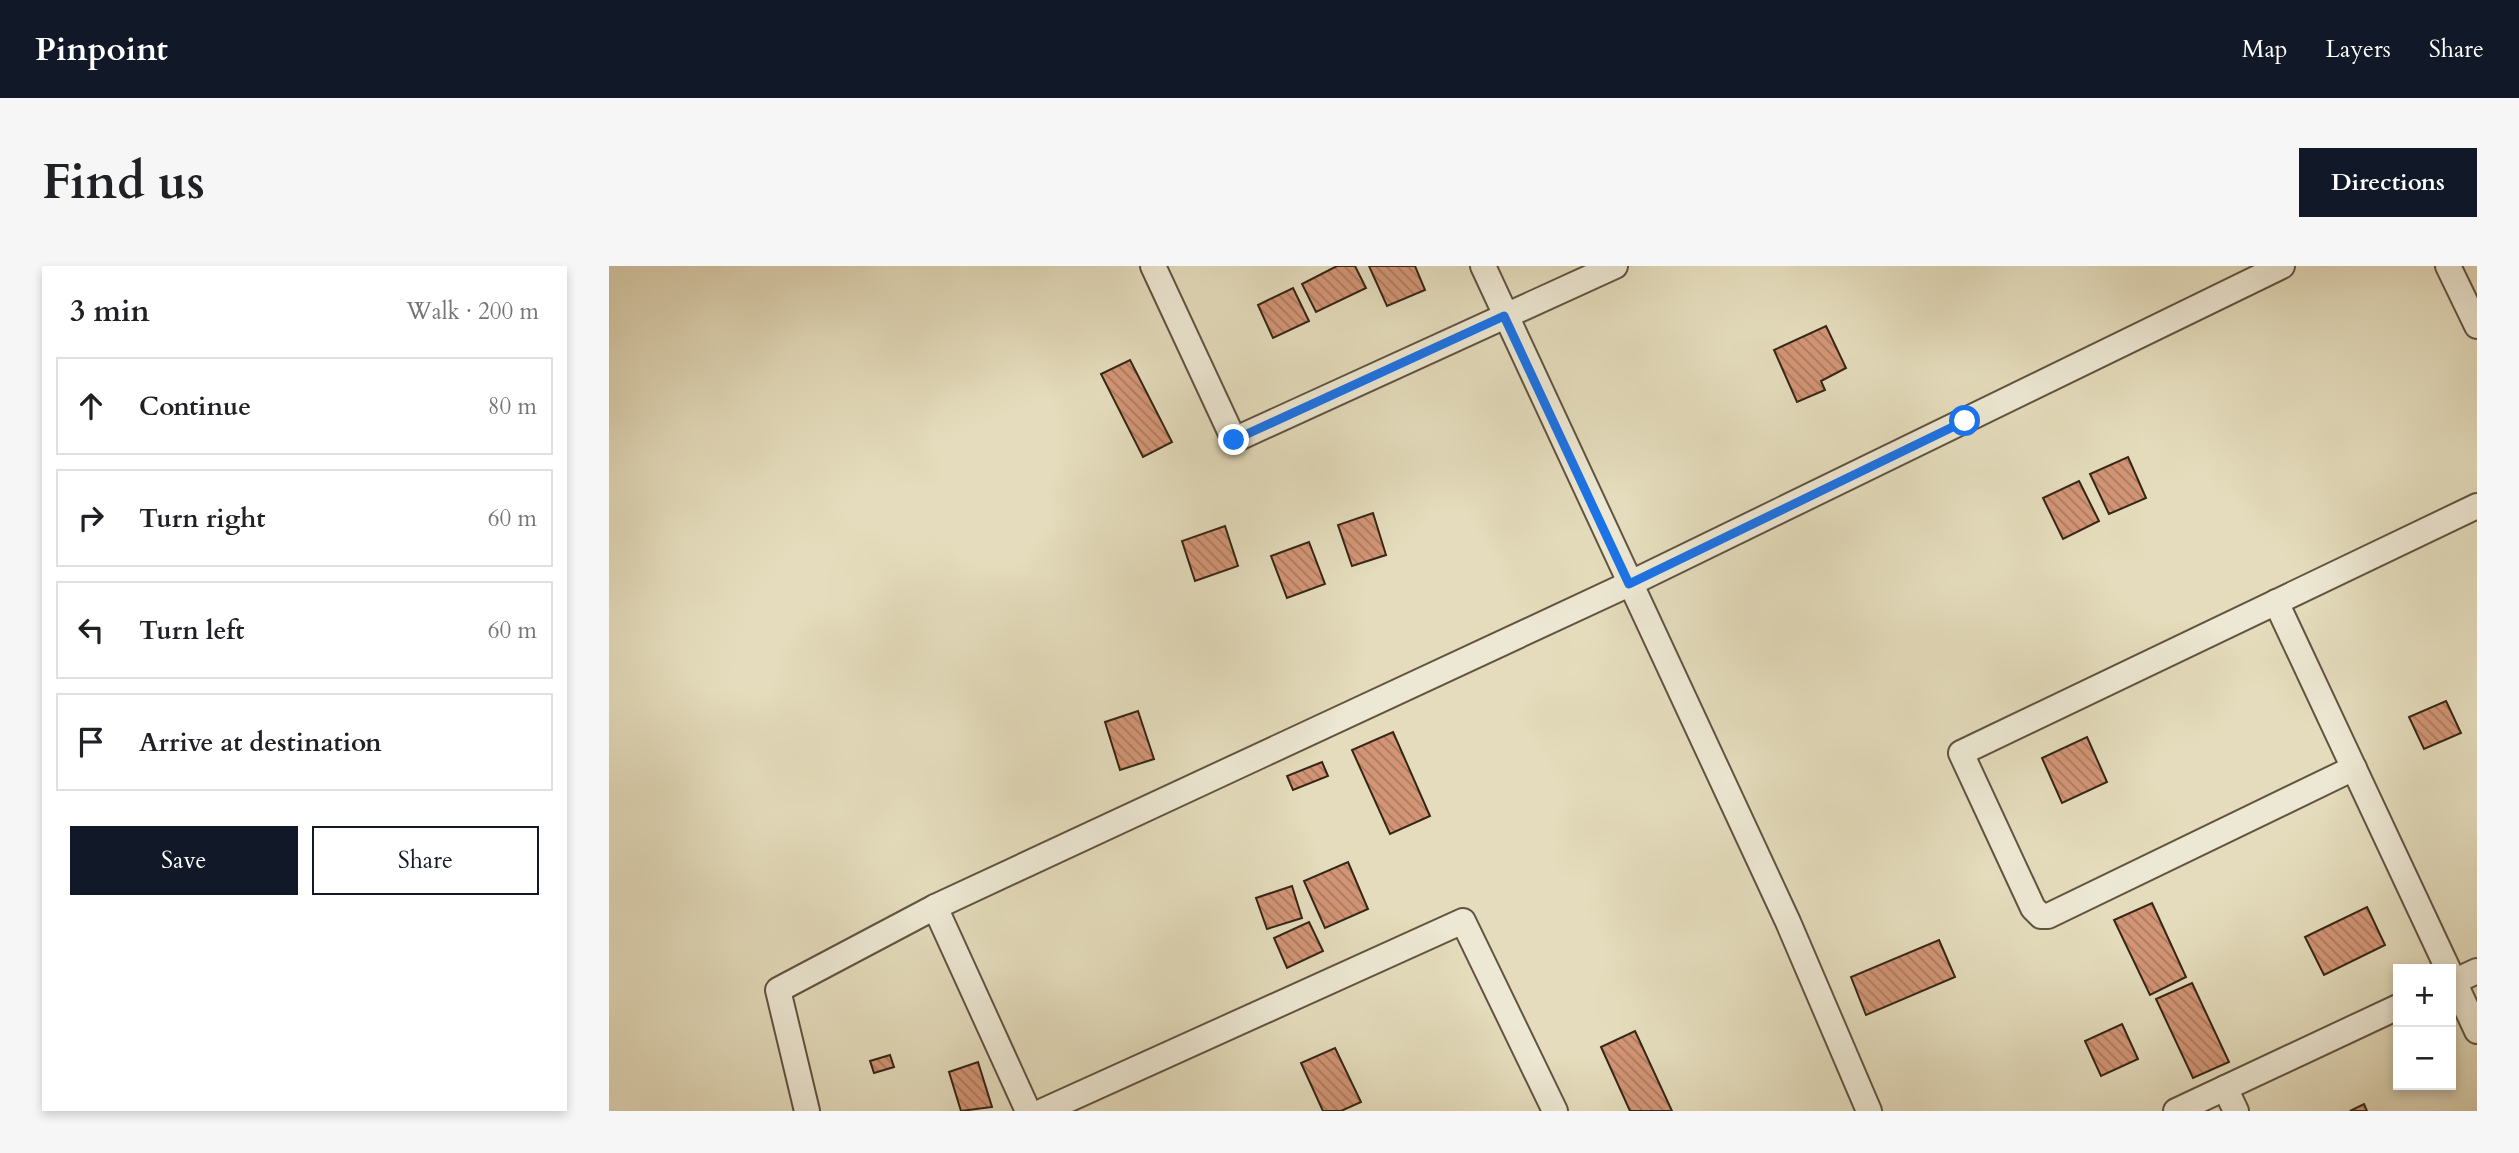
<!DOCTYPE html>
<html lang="en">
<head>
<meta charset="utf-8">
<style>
	:root { --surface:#fff; --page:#f6f6f6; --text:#202124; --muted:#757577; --line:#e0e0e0; --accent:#111827 }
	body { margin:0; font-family:Cardo,serif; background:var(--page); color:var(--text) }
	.controls { position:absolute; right:21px; bottom:21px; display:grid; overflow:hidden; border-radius:0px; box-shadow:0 4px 10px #0003 }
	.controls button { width:63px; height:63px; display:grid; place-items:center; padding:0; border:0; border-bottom:2px solid var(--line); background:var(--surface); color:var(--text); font:35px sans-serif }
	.stop { position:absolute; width:21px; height:21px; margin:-16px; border:5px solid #1a73e8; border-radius:50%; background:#fff }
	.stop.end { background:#1a73e8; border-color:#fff; box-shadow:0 2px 7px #0008 }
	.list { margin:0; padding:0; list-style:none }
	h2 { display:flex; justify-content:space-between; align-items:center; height:91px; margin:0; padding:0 28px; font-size:30px }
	h2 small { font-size:23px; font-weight:400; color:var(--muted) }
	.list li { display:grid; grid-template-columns:46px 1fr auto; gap:21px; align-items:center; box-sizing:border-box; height:98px; margin:0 14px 14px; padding:0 14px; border:2px solid var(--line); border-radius:0px }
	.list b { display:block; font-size:26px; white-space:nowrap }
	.list em { font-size:23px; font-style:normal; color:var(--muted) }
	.actions { display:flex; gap:14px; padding:21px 28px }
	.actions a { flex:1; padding:16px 0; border:2px solid var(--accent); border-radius:0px; text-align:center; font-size:24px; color:var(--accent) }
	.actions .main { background:var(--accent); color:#fff }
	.icon { flex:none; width:38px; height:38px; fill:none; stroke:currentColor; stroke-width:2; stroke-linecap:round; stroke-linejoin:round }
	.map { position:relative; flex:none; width:1868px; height:845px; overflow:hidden; border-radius:0px }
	header { display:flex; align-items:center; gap:42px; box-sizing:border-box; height:98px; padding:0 35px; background:var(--accent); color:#fff }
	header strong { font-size:33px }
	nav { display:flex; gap:38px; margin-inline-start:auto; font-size:24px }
	.intro { display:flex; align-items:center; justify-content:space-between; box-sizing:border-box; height:168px; padding:0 42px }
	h1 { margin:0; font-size:49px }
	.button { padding:18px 32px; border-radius:0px; background:var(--accent); color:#fff; font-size:24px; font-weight:700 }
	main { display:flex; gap:42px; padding:0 42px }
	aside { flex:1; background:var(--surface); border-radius:0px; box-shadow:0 4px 10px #0003 }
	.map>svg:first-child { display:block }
</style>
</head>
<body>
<header>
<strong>Pinpoint</strong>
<nav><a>Map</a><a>Layers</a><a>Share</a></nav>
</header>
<div class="intro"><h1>Find us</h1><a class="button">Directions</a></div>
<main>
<aside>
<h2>3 min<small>Walk · 200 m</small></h2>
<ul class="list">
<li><svg class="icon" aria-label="ahead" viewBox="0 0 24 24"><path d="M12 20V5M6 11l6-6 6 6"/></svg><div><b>Continue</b></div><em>80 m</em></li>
<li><svg class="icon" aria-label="right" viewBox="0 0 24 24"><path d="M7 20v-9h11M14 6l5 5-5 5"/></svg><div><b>Turn right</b></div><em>60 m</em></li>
<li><svg class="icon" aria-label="left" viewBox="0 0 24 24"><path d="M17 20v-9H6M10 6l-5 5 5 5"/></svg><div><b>Turn left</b></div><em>60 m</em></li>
<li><svg class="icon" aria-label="arrive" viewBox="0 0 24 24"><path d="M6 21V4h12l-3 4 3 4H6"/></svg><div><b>Arrive at destination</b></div></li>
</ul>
<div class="actions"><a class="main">Save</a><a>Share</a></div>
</aside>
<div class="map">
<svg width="1868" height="845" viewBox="0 0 1868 845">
	<defs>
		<pattern id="building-back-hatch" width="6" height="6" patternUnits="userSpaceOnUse" patternTransform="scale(1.75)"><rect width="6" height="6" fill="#d29575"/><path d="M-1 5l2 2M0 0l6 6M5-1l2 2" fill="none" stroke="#ab795f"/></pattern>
	</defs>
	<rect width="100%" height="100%" fill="#e4dcbc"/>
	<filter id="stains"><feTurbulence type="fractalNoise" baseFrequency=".00286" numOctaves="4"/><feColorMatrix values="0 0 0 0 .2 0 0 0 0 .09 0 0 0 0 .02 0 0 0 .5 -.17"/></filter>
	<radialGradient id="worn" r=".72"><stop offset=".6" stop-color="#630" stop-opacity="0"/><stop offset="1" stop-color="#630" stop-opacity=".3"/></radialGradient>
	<g fill="url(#building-back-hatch)" stroke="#362616" stroke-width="2">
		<path d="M728 0H746L757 22 707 46 693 18Z"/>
		<path d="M760 0H806L816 24 778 40Z"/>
		<path d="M684 22 700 55 664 72 649 39Z"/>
		<path d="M1217 60 1237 102 1212 115 1216 124 1188 136 1165 84Z"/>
		<path d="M521 94 563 176 534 191 492 108Z"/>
		<path d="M1519 191 1537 232 1500 248 1481 208Z"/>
		<path d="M1470 215 1490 255 1454 273 1434 232Z"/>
		<path d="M764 247 777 289 743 300 729 259Z"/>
		<path d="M616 260 629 300 586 315 573 275Z"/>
		<path d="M700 276 716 318 678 332 662 290Z"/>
		<path d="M1837 435 1852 467 1815 483 1800 451Z"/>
		<path d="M529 445 545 493 511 504 496 456Z"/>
		<path d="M784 466 821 550 781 568 743 484Z"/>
		<path d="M1478 471 1498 516 1453 537 1433 492Z"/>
		<path d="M713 496 719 510 684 524 678 510Z"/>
		<path d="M739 596 759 643 716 662 695 615Z"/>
		<path d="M683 620 693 652 658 663 647 632Z"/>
		<path d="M1543 637 1577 711 1541 729 1505 654Z"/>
		<path d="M1758 641 1776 679 1715 709 1696 671Z"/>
		<path d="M700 656 714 685 678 702 665 672Z"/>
		<path d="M1330 674 1346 711 1257 749 1242 711Z"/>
		<path d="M1583 717 1620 796 1584 812 1547 733Z"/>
		<path d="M1513 758 1529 793 1492 810 1476 775Z"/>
		<path d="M1026 765 1063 845H1021L992 781Z"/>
		<path d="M726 782 752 836 732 845H714L692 797Z"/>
		<path d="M281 789 285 801 265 807 261 795Z"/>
		<path d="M369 796 383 841 352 845 340 806Z"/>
		<path d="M1755 838 1758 845H1741Z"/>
	</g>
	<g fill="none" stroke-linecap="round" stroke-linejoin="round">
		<defs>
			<g id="minor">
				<path d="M544 0 625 174 1006 0"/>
				<path d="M874 0 1179 656 1260 845"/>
				<path d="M1839 0 1868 60"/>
				<path d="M1667 336 1839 703"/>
				<path d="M1745 502 1439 650H1432L1424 642 1352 487 1868 240"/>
				<path d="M326 641 419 845"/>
				<path d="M1842 709 1868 765"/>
				<path d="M1842 717 1868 705"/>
				<path d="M1616 822 1627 845"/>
				<path d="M198 845 169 724 326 641 1020 318 1673 0"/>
				<path d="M434 845 854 655 946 845"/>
				<path d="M1567 845 1789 741"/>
			</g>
		</defs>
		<use href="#minor" stroke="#625440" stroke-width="28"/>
		<use href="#minor" stroke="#ede8d3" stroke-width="24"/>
	</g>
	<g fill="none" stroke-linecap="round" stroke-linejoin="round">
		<path stroke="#1a73e8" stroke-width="9" d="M625 174 895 50 1020 318 1356 155"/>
	</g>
	<rect width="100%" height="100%" filter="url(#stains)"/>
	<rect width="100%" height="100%" fill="url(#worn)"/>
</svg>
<div class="controls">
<button>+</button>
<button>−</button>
</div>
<div class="stop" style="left:1356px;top:155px"></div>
<div class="stop end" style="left:625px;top:174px"></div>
</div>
</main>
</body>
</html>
